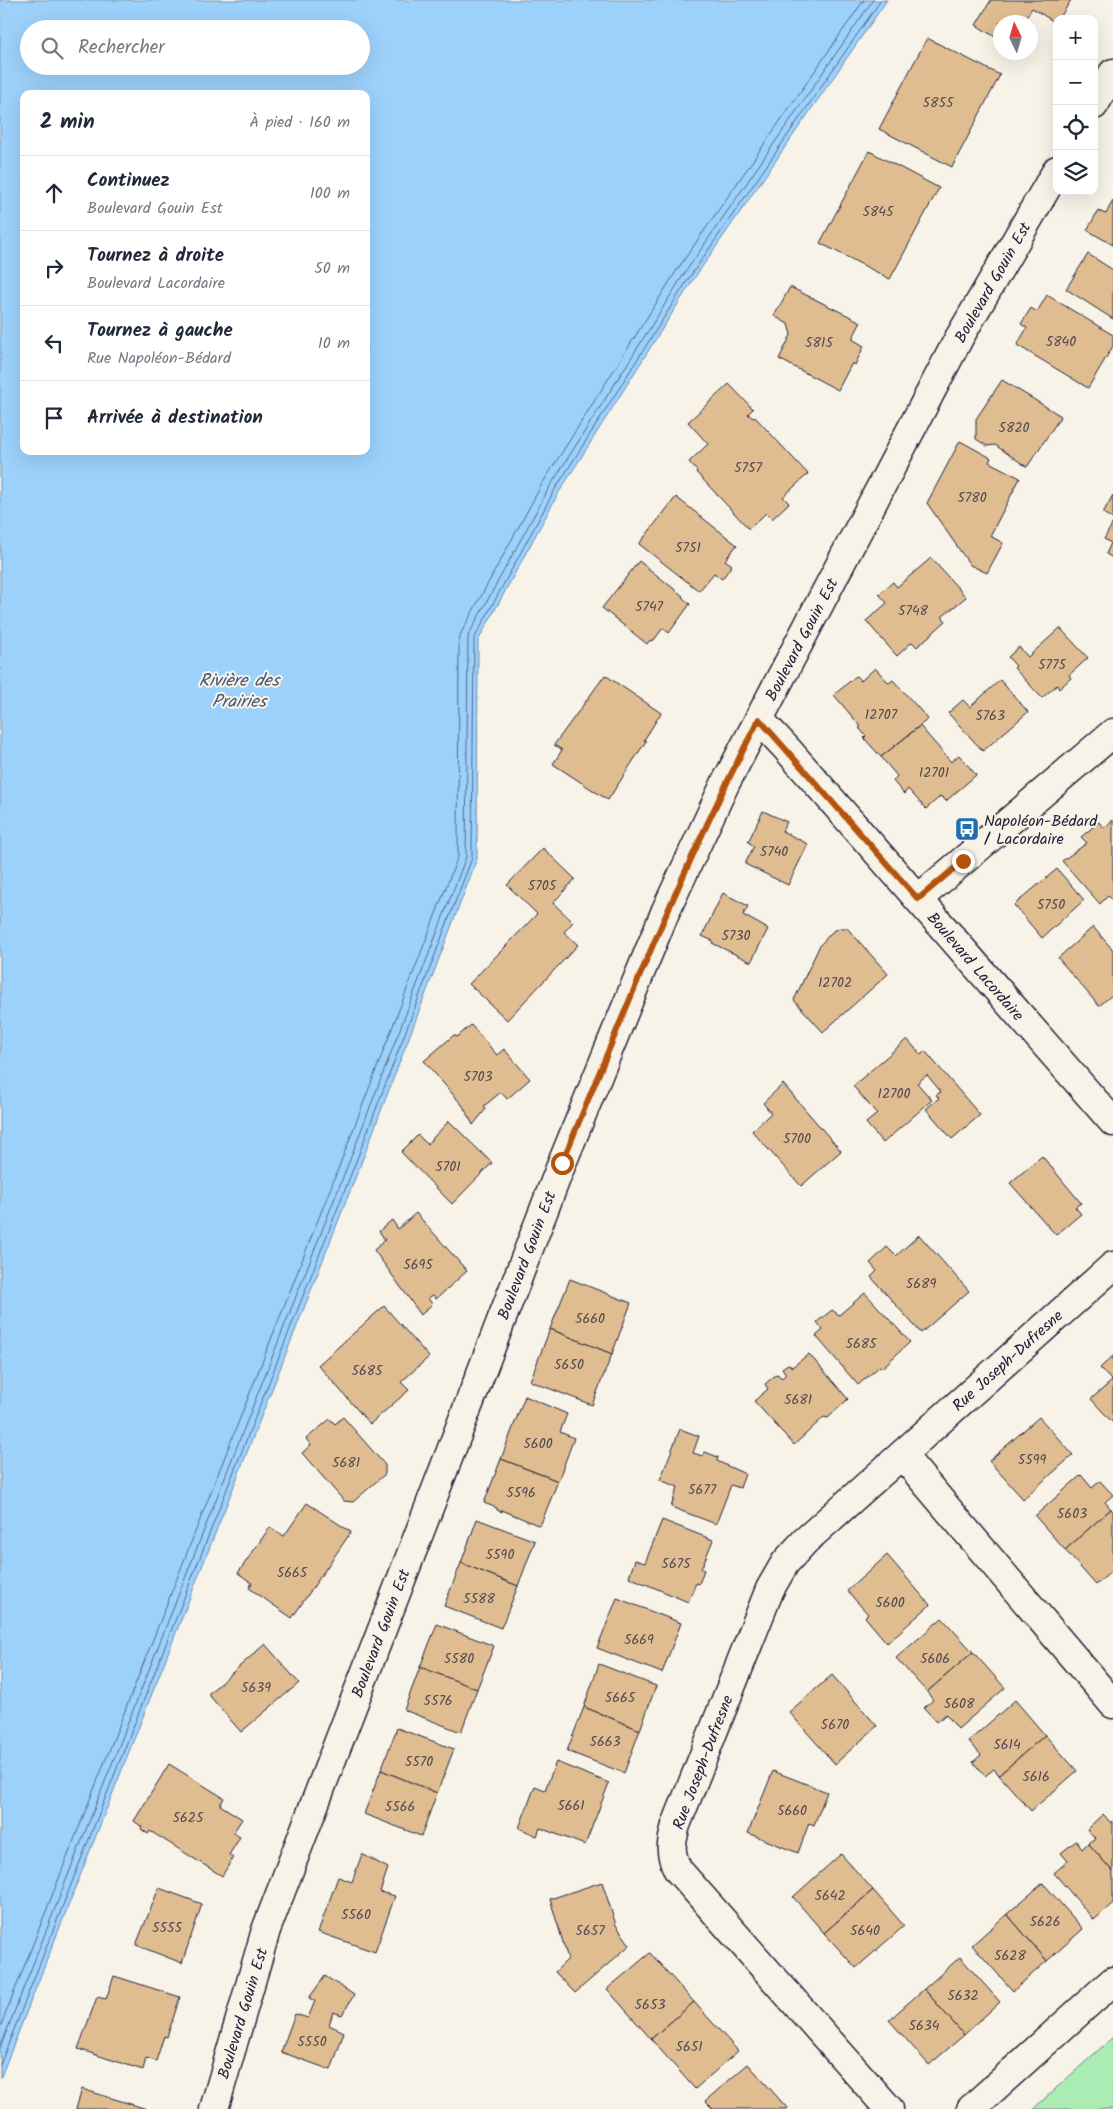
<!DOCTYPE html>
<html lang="fr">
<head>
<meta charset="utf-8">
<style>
	:root { --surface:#fff; --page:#f2f2f3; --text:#1f2937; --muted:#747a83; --line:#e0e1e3 }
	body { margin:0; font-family:Kalam,sans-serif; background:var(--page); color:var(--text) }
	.controls { position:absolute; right:15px; top:15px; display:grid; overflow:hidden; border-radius:10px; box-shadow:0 5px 20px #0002 }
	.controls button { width:45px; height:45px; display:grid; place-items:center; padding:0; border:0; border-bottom:1px solid var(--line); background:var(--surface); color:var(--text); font:25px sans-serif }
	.compass { position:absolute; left:993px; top:15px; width:45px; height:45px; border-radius:50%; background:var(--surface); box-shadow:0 5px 20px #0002; rotate:355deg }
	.stop { position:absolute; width:15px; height:15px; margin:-11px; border:4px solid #b45309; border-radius:50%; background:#fff }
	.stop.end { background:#b45309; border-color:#fff; box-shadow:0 1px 5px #0008 }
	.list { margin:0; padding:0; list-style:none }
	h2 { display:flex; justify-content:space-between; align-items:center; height:65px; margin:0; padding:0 20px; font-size:21px }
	h2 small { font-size:16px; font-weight:400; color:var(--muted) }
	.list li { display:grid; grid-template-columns:32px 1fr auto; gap:15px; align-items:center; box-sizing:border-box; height:75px; padding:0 20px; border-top:1px solid var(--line) }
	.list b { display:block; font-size:19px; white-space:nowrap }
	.list p { margin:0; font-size:16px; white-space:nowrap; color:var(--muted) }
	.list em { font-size:16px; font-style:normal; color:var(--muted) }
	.icon { flex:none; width:28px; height:28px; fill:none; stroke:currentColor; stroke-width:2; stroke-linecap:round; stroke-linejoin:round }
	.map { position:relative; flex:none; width:1113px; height:2109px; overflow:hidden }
	.search { position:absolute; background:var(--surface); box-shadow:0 5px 20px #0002; left:20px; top:20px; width:350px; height:55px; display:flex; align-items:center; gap:12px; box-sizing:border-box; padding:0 18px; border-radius:28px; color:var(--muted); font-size:19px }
	.panel { position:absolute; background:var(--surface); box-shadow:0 5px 20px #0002; left:20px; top:90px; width:350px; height:365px; border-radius:10px }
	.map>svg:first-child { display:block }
</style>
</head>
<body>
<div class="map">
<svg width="1113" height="2109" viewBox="0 0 1113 2109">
	<rect width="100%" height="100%" fill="#f7f3e8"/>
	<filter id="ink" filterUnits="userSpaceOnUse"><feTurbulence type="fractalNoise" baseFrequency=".02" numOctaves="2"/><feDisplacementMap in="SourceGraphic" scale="10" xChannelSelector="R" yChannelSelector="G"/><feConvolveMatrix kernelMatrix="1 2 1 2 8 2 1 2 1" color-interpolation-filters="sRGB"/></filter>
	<g filter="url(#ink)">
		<path fill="#abecb4" stroke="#668778" d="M1113 2037V2109H1033Z"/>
		<path fill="#9cd1fb" stroke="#6b8bae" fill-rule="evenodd" d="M0 0H887L693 280 558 494 478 641 477 859 360 1166 0 2079ZM29 29H361V66H29ZM24 94H366V451H24Z"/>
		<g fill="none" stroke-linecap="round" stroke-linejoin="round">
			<g stroke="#536888" stroke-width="1">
				<path d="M0 2028 342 1159 458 856 459 642 461 633 542 484 677 270 864 0"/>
				<path d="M0 2048 349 1162 466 857 468 636 549 488 684 274 873 0"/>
				<path d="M0 2065 355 1164 472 858 474 639 554 491 689 278 881 0"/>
			</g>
		</g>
		<g fill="#e0bd91" stroke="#22223b">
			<path d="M991 0H1071L1059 19H1057L1056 23 1032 8 1023 22H1000V40L976 25Z"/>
			<path d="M927 38 1000 75 952 167 879 129Z"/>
			<path d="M869 151 939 188 890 279 820 243Z"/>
			<path d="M1113 200V245L1087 230 1098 211 1106 214Z"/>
			<path d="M1088 254 1113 270V319L1066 289Z"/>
			<path d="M790 287 861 322 852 339 864 346 855 365 852 363 838 390 779 359 791 335 788 324 774 316Z"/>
			<path d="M1047 295 1113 335V346L1088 388 1017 345 1027 328 1021 324 1031 308 1037 312Z"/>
			<path d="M1002 380 1061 416 1027 467 995 445 987 446 976 439V419Z"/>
			<path d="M729 384 753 409 748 414 753 418 755 417 808 474 783 497 789 503 772 519 766 513 749 529 696 472 697 471 689 462 708 444 688 422Z"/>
			<path d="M960 441 991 458 989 462 1020 478 990 536 1003 543 987 573 970 565 927 503Z"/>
			<path d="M1113 495V519L1103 513Z"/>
			<path d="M676 497 737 545 725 560 732 565 722 579 714 573 699 591 639 544Z"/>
			<path d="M1113 523V558L1106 554 1111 543 1104 539Z"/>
			<path d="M931 558 966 597 942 617 946 621 917 647 912 642 897 656 866 621 887 603 879 594 893 582 897 587Z"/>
			<path d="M639 561 683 596 682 597 690 604 669 633 663 628 654 640 649 641 647 644 602 608Z"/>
			<path d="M1060 628 1088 658 1069 675 1071 678 1059 689 1057 685 1042 698 1014 668 1016 666 1008 657 1019 647 1028 657Z"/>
			<path d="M875 668 889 683 893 680 928 719 881 757 864 738 866 736 859 728 861 727 834 695 856 676 861 681Z"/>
			<path d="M605 675 661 713 644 740 646 741 608 800 553 764 562 750 554 745Z"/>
			<path d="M1000 680 1028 712 983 751 948 713 963 700 970 707Z"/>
			<path d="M920 726 951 762 959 755 976 775 946 801 941 796 926 809 908 789 904 794 893 781 897 776 881 757Z"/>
			<path d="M763 811 787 822 782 831 808 844 788 885 745 864 754 846 748 842Z"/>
			<path d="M1113 820V900L1108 896 1100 904 1062 861 1087 843 1081 837 1099 822 1104 828Z"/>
			<path d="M543 848 575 879 553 903 573 922 564 932 578 945 507 1020 469 984 537 914 507 885Z"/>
			<path d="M1057 869 1084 900 1042 938 1014 905Z"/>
			<path d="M723 893 748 906 743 915 768 929 751 962 712 943 713 941 702 936Z"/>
			<path d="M1093 927 1113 950V994L1099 1006 1058 958Z"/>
			<path d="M840 928H847L888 974 823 1032 794 1000 820 945 833 931Z"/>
			<path d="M471 1025 497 1055 504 1049 530 1079 507 1099 501 1092 484 1106 486 1109 473 1125 463 1106 424 1061 454 1035 457 1037Z"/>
			<path d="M907 1039 921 1055 925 1051 980 1115 952 1139 926 1109 939 1098 936 1095 941 1092 927 1075 917 1083 932 1100 883 1143 866 1123 877 1114 853 1086Z"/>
			<path d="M783 1084 841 1151 801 1186 752 1131 771 1113 763 1103Z"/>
			<path d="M449 1121 492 1163 452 1204 401 1152 418 1135 427 1144Z"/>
			<path d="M1042 1156 1081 1203 1075 1207 1081 1214 1056 1235 1010 1183Z"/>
			<path d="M416 1213 467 1271 436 1299 433 1295 428 1298 432 1304 421 1315 374 1250 385 1240 379 1231 392 1220 398 1229Z"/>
			<path d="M919 1235 969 1291 921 1333 871 1277 877 1271 870 1263 887 1247 896 1256Z"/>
			<path d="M570 1279 631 1303 612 1354 550 1329Z"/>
			<path d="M865 1293 910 1342 882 1368 880 1366 858 1385 816 1336 823 1330 817 1322 832 1310 839 1315Z"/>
			<path d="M384 1306 429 1357 401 1382 409 1390 370 1424 318 1365Z"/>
			<path d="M550 1329 612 1354 592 1405 530 1381Z"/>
			<path d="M809 1354 848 1399 828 1418 824 1417 794 1445 754 1401 768 1389 765 1384 777 1374 782 1378 786 1374 782 1368 788 1364 792 1367Z"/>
			<path d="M1113 1356V1423L1091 1399 1112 1381 1100 1368Z"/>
			<path d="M525 1396 567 1414 560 1432 574 1438 558 1481 501 1459Z"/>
			<path d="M343 1417 385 1465V1474L353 1502 344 1501 302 1453 311 1445 306 1439 330 1419 335 1424Z"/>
			<path d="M1039 1417 1073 1455 1023 1499 989 1461Z"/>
			<path d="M680 1429 699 1436 693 1453 703 1456 705 1452 718 1457 717 1461 745 1474 740 1488 731 1485 716 1524 671 1507 678 1487 660 1480Z"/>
			<path d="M501 1459 558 1481 540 1526 502 1510V1512L497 1510V1508L484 1503Z"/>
			<path d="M1081 1475 1092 1488 1100 1481 1113 1495 1105 1502 1111 1509 1065 1550 1035 1516Z"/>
			<path d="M307 1503 351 1532 292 1618 249 1588 252 1583 238 1573 270 1527 284 1536Z"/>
			<path d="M1111 1509 1113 1511V1570L1096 1585 1065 1550Z"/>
			<path d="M477 1519 535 1541 518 1586 461 1563Z"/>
			<path d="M662 1520 713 1540 701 1569 704 1570 699 1584 696 1583 688 1602 629 1577 635 1560 645 1563Z"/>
			<path d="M887 1555 930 1605 887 1643 865 1617 868 1614 847 1591Z"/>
			<path d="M461 1563 518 1586 501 1628 444 1606Z"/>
			<path d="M617 1598 681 1623 662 1673 597 1648Z"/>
			<path d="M942 1618 973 1652 927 1692 896 1658Z"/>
			<path d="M437 1624 494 1646 477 1689 420 1667Z"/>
			<path d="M265 1644 299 1683 241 1732 208 1694Z"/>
			<path d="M973 1652 1005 1688 958 1729 946 1714 937 1722 924 1708 933 1700 927 1692Z"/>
			<path d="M599 1664 656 1686 640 1730 584 1707Z"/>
			<path d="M420 1667 477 1689 461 1732 404 1710Z"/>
			<path d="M832 1675 877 1726 835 1764 789 1712Z"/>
			<path d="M1015 1700 1045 1735 999 1775 994 1769 985 1776 973 1762 981 1755 969 1741Z"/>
			<path d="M584 1707 640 1730 624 1773 567 1751Z"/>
			<path d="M397 1728 454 1749 437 1793 381 1770Z"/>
			<path d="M1045 1735 1077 1771 1031 1811 999 1775Z"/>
			<path d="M556 1762 609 1783 585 1845 540 1828 537 1836 519 1828 535 1786 545 1790Z"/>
			<path d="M169 1764 224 1798 220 1805 242 1819 233 1833 240 1837 229 1855 233 1858 222 1876 150 1831 148 1834 141 1829 142 1827 134 1821Z"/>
			<path d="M381 1770 437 1793 421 1836 364 1814Z"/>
			<path d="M773 1771 827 1792 814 1825 809 1823 798 1853 748 1833Z"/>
			<path d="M1103 1814 1111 1823 1113 1821V1872L1088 1843 1095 1838 1087 1829Z"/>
			<path d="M1076 1841 1082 1849 1088 1843 1113 1872V1903L1094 1920 1054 1873 1068 1861 1061 1853Z"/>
			<path d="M362 1854 388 1868 380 1892 395 1896 375 1952 318 1932 338 1877 352 1882Z"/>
			<path d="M841 1854 873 1890 824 1933 793 1897Z"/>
			<path d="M602 1882 616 1925 630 1945 575 1993 555 1972 568 1959 550 1899Z"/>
			<path d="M1043 1883 1083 1929 1047 1961 1007 1914Z"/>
			<path d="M159 1888 202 1904 182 1963 136 1945Z"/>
			<path d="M873 1890 904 1926 856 1968 824 1933Z"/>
			<path d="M1007 1914 1047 1961 1013 1991 972 1945Z"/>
			<path d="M650 1953 694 2002 651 2039 607 1989Z"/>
			<path d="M960 1957 1000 2002 964 2035 924 1989Z"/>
			<path d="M114 1976 180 1997 167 2037 164 2036 156 2061 146 2058 143 2070 78 2049 97 1997 106 1999Z"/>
			<path d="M325 1976 354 1995 342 2015 333 2012 329 2025 344 2032 331 2070 281 2052 295 2014 308 2018 315 2001 309 1998Z"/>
			<path d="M924 1989 964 2035 929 2065 889 2020Z"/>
			<path d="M694 2002 738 2051 695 2089 651 2039Z"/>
			<path d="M748 2064 788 2109H713L705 2101Z"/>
			<path d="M82 2089 147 2109H76Z"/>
		</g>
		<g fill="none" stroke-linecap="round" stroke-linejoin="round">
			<defs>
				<g id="street">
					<path d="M918 899 1113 733"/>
					<path d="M902 1455 1113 1704"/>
					<path d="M889 2109 678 1870C669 1852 671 1844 676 1825L770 1589 785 1563 805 1541 1113 1266"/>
					<path d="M971 2109 1113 1981"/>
				</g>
				<g id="secondary">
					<path d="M1094 105 1113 73"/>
					<path d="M759 719 787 749 1113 1122"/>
					<path d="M214 2109 266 1930 562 1163 666 910 725 784 959 338 1057 170"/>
				</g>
			</defs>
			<use href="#street" stroke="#22223b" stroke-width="31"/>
			<use href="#secondary" stroke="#22223b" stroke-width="31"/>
			<use href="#street" stroke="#f7f3e8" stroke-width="28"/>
			<use href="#secondary" stroke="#f7f3e8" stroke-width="28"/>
		</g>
	</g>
	<g fill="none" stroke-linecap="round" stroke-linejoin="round" filter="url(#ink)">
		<path stroke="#b45309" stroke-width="6" d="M562 1163C624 1013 684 863 759 719L918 899 963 861"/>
	</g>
	<defs>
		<symbol id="bus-square" viewBox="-11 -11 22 22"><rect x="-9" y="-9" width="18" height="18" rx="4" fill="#1f6fb2" stroke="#f7f3e8"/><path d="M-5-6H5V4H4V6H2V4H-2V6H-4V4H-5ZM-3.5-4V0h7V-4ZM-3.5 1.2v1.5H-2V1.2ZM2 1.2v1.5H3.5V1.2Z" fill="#fff"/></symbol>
	</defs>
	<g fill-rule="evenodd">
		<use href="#bus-square" x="953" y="815" width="28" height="28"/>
	</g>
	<g text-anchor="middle" stroke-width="4" stroke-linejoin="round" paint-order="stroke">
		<g font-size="14" fill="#524950">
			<text x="938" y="107">5855</text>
			<text x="878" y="216">5845</text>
			<text x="1061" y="346">5840</text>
			<text x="819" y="347">5815</text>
			<text x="1014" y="432">5820</text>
			<text x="748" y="472">5757</text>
			<text x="972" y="502">5780</text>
			<text x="688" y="552">5751</text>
			<text x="649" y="611">5747</text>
			<text x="913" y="615">5748</text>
			<text x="1052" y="669">5775</text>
			<text x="881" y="719">12707</text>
			<text x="990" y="720">5763</text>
			<text x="934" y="777">12701</text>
			<text x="774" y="856">5740</text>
			<text x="542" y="890">5705</text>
			<text x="1051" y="909">5750</text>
			<text x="736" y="940">5730</text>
			<text x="835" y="987">12702</text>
			<text x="478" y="1081">5703</text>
			<text x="894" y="1098">12700</text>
			<text x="797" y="1143">5700</text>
			<text x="448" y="1171">5701</text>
			<text x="418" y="1269">5695</text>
			<text x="921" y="1288">5689</text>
			<text x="590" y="1323">5660</text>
			<text x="861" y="1348">5685</text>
			<text x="569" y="1369">5650</text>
			<text x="367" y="1375">5685</text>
			<text x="798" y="1404">5681</text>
			<text x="538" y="1448">5600</text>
			<text x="1032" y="1464">5599</text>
			<text x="346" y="1467">5681</text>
			<text x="702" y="1494">5677</text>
			<text x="521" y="1497">5596</text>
			<text x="1072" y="1518">5603</text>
			<text x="500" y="1559">5590</text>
			<text x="676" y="1568">5675</text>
			<text x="292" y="1577">5665</text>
			<text x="479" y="1603">5588</text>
			<text x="890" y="1607">5600</text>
			<text x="639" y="1644">5669</text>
			<text x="459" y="1663">5580</text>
			<text x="935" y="1663">5606</text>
			<text x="256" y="1692">5639</text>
			<text x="620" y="1702">5665</text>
			<text x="438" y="1705">5576</text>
			<text x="959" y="1708">5608</text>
			<text x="835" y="1729">5670</text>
			<text x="605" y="1746">5663</text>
			<text x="1007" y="1749">5614</text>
			<text x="419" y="1766">5570</text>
			<text x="1036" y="1781">5616</text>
			<text x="571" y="1810">5661</text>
			<text x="400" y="1811">5566</text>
			<text x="792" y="1815">5660</text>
			<text x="188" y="1822">5625</text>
			<text x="830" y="1900">5642</text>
			<text x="356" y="1919">5560</text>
			<text x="1045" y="1926">5626</text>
			<text x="167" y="1932">5555</text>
			<text x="590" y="1935">5657</text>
			<text x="865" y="1935">5640</text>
			<text x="1010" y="1960">5628</text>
			<text x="963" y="2000">5632</text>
			<text x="650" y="2009">5653</text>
			<text x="924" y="2030">5634</text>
			<text x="312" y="2046">5550</text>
			<text x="689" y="2051">5651</text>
		</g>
		<g font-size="16" fill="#22223b" stroke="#f7f3e8">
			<text transform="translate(992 282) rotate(-60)" y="6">Boulevard Gouin Est</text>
			<text transform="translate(801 639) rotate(-62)" y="6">Boulevard Gouin Est</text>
			<text transform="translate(976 966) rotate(49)" y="6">Boulevard Lacordaire</text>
			<text transform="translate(526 1255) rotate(-69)" y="6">Boulevard Gouin Est</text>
			<text transform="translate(1007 1360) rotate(-42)" y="6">Rue Joseph-Dufresne</text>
			<text transform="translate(380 1633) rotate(-69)" y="6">Boulevard Gouin Est</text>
			<text transform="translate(702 1762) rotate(-69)" y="6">Rue Joseph-Dufresne</text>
			<text transform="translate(242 2013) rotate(-73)" y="6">Boulevard Gouin Est</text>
		</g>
		<g font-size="16" fill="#22223b" stroke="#f7f3e8" text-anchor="start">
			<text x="984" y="826">Napoléon-Bédard<tspan x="984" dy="18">/ Lacordaire</tspan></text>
		</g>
		<g font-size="18" font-style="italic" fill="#475775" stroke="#f7f3e8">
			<text x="239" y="686">Rivière des<tspan x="239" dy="21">Prairies</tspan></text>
		</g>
	</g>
</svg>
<div class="controls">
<button>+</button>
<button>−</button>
<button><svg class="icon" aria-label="locate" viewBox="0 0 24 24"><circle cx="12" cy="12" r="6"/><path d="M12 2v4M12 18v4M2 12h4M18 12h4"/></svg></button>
<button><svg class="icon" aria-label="layers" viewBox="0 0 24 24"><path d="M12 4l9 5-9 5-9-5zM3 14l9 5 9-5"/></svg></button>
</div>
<svg class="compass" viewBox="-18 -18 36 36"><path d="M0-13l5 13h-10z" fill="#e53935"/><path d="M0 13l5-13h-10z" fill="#747a83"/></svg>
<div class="stop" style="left:562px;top:1163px"></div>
<div class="stop end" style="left:963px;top:861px"></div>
<div class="search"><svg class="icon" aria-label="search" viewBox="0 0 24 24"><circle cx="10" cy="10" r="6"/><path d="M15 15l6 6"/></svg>Rechercher</div>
<section class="panel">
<h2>2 min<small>À pied · 160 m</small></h2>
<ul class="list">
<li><svg class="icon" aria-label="ahead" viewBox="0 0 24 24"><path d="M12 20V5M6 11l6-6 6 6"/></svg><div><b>Continuez</b><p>Boulevard Gouin Est</p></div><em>100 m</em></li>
<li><svg class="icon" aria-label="right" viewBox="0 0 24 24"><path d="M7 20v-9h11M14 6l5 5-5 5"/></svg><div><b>Tournez à droite</b><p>Boulevard Lacordaire</p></div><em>50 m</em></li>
<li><svg class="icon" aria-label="left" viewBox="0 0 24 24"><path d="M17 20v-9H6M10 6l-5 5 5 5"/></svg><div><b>Tournez à gauche</b><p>Rue Napoléon-Bédard</p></div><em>10 m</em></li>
<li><svg class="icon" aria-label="arrive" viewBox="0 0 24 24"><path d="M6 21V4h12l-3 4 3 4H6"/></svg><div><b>Arrivée à destination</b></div></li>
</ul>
</section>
</div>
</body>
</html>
